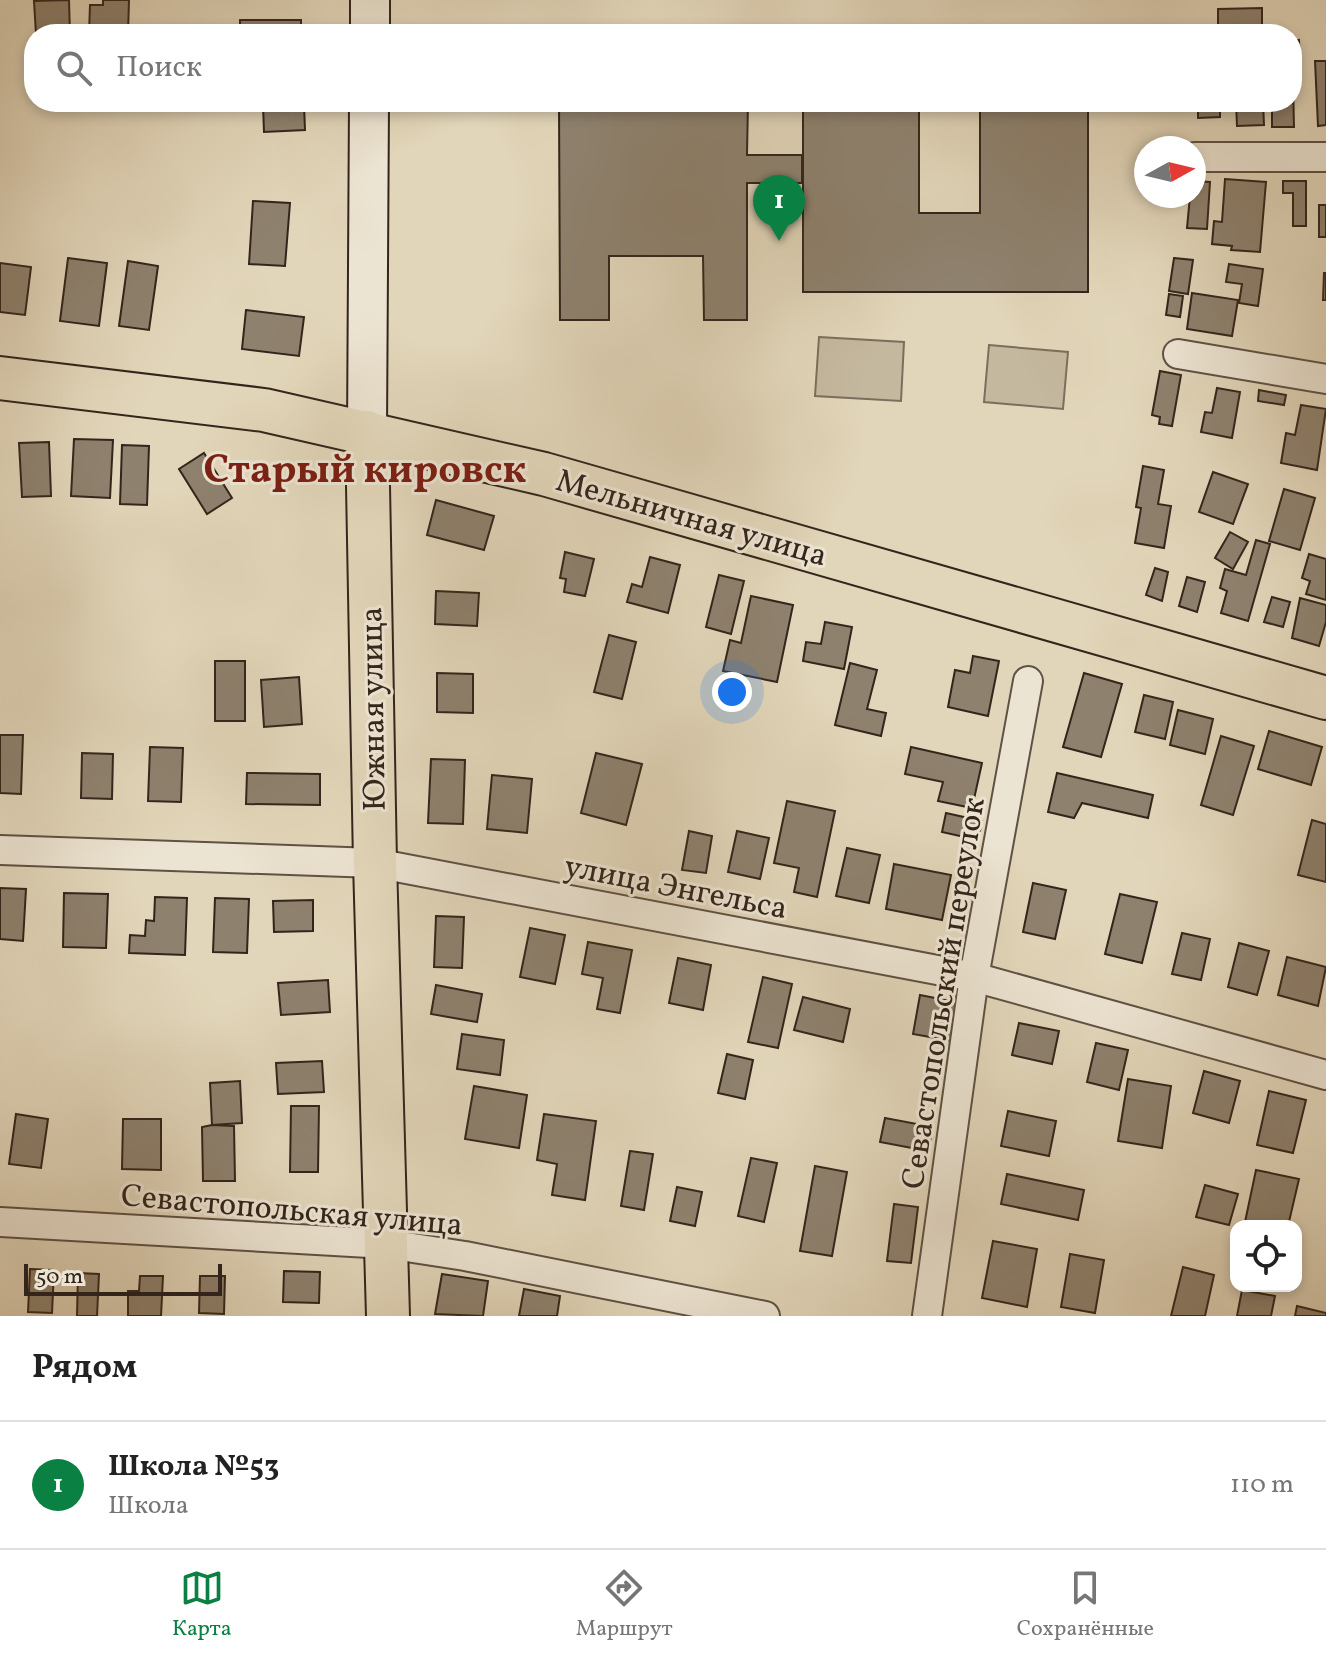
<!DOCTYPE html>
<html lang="ru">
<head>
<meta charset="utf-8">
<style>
	:root { --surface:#fff; --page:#f2f2f2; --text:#222; --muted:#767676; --line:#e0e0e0; --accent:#0b8043 }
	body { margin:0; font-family:Vollkorn,serif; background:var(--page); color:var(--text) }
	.controls { position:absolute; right:24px; bottom:24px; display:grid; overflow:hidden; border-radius:16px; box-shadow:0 4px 12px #0003 }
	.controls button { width:72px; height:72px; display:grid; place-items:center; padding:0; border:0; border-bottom:2px solid var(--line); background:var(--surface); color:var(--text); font:40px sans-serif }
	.compass { position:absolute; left:1134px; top:136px; width:72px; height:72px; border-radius:50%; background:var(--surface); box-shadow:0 4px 12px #0003; rotate:82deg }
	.scale { position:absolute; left:24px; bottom:20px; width:198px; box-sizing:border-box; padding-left:8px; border:4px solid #33251c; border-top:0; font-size:22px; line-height:28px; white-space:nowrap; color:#33251c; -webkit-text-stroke:6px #ece4d2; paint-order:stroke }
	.you { position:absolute; left:732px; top:692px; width:28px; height:28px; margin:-20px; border:6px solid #fff; border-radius:50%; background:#1a73e8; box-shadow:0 0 0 12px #1a73e833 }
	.badge { display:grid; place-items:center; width:52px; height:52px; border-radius:50%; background:var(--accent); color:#fff; font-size:26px; font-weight:700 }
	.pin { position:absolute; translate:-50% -66px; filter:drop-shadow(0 2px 4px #0008) }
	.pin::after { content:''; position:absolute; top:42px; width:28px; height:24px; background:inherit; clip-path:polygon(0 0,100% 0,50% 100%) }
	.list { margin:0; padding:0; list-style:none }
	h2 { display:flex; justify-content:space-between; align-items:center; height:104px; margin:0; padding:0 32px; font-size:34px }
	h2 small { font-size:26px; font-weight:400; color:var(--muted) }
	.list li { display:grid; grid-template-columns:52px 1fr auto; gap:24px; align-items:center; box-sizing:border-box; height:128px; padding:0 32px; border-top:2px solid var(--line) }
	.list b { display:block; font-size:30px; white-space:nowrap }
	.list p { margin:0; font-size:26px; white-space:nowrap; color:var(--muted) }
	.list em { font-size:26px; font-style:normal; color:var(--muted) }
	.icon { flex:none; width:44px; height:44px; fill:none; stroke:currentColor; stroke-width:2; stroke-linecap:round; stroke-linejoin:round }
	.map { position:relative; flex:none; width:1326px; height:1316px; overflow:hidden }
	.search { position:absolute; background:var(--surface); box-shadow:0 4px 12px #0003; left:24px; right:24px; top:24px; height:88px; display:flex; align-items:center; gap:20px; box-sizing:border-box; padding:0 28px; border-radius:32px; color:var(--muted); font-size:30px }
	.sheet { height:232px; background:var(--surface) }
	nav { display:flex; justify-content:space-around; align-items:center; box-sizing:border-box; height:112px; border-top:2px solid var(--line); background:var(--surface); font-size:22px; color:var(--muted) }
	nav a { display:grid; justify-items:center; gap:4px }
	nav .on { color:var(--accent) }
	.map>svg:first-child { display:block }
</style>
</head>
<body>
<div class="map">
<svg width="1326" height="1316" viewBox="0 0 1326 1316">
	<rect width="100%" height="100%" fill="#e2d6ba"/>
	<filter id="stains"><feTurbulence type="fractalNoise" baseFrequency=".0025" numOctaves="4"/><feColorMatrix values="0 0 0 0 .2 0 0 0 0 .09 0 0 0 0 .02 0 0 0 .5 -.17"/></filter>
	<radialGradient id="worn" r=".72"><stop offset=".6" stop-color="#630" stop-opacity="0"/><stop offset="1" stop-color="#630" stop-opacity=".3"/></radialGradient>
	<g fill="#c4b89f" stroke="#7c6e5e" stroke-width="2">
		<path d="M819 337 904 342 901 401 815 396Z"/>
		<path d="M989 345 1068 352 1063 409 984 402Z"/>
	</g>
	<g fill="#8e816e" stroke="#33251c" stroke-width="2">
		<path d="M69 0 70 34H36L34 1Z"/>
		<path d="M103 0H129L128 34H89L90 5H103Z"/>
		<path d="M1262 8V34H1218V9Z"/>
		<rect x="240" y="20" width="61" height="14"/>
		<path d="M1299 40 1300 66H1292V41Z"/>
		<path d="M1315 61H1326V125L1318 126Z"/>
		<path d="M1293 84 1294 127H1272V102H1292Z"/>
		<path d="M559 102H748L747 155H802V183H747V320H704L703 256H609V320H560Z"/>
		<path d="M803 102H919V213H980V102H1088V292H803Z"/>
		<path d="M1198 102H1220V117L1198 118Z"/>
		<path d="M1236 102H1263L1264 125 1237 126Z"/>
		<path d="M304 104 305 130 264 132 263 105Z"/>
		<path d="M1225 179 1266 182 1260 252 1231 250 1232 246 1212 244 1214 221 1222 222Z"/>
		<path d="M1194 181 1210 182 1207 229 1187 228 1190 196H1194Z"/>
		<path d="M1283 181H1306V226H1293V193H1283Z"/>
		<path d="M253 201 290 203 285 266 249 264Z"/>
		<rect x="1319" y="205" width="7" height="32"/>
		<path d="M68 258 107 263 99 326 60 321Z"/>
		<path d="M1174 258 1193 260 1188 294 1169 291Z"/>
		<path d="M128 261 158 266 149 330 119 326Z"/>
		<path d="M0 263 31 267 25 315 0 312Z"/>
		<path d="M1229 264 1263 269 1258 306 1239 303 1242 284 1226 282Z"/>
		<path d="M1324 273H1326V300H1323Z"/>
		<path d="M1192 293 1238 300 1232 336 1187 329Z"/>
		<path d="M1169 294 1183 296 1180 317 1166 315Z"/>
		<path d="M246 310 304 317 299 356 242 349Z"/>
		<path d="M1160 371 1181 375 1172 426 1159 424 1160 417 1152 415Z"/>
		<path d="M1217 388 1240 392 1232 438 1201 432 1205 412 1212 413Z"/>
		<path d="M1259 390 1286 395 1284 405 1258 401Z"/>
		<path d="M1301 405 1326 409 1317 470 1281 463 1286 433 1295 435Z"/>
		<path d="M74 439 113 440 110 498 71 496Z"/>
		<path d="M49 442 51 496 22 497 19 443Z"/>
		<path d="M122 445 149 446 147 505 120 504Z"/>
		<path d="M204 453 232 498 207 514 179 469Z"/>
		<path d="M1143 466 1164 470 1158 504 1171 506 1164 548 1135 543 1141 508 1136 507Z"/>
		<path d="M1213 472 1248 484 1233 524 1199 512Z"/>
		<path d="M1284 489 1315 498 1300 550 1269 541Z"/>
		<path d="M436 500 494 516 484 550 427 535Z"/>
		<path d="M1230 532 1248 542 1233 569 1215 558Z"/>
		<path d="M1256 540 1270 544 1248 621 1221 613 1227 591 1220 588 1225 569 1246 575Z"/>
		<path d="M565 552 594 559 585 596 564 592 566 579 560 578Z"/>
		<path d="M1309 554 1326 559V600L1306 594 1310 581 1302 578Z"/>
		<path d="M650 557 680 565 668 613 627 602 632 584 642 587Z"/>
		<path d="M1155 568 1168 572 1162 601 1146 595Z"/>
		<path d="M719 575 744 581 731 634 706 627Z"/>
		<path d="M1187 577 1205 582 1197 612 1179 606Z"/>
		<path d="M436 591 479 593 477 626 435 624Z"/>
		<path d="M751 596 793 605 777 682 723 671 730 640 741 643Z"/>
		<path d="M1272 597 1290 602 1283 627 1264 622Z"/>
		<path d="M1300 598 1326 605V622L1319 646 1292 638Z"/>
		<path d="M825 622 852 627 844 669 803 661 806 642 821 644Z"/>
		<path d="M609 635 636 642 622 699 594 692Z"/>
		<path d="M973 656 999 661 988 716 948 707 955 670 970 673Z"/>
		<rect x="215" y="661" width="30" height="60"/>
		<path d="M850 663 877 670 867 709 886 713 881 736 835 725Z"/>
		<path d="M437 673 473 674V713L437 712Z"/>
		<path d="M1084 673 1122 684 1101 757 1063 747Z"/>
		<path d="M299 677 302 724 264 727 261 680Z"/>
		<path d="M1144 695 1173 702 1165 739 1135 732Z"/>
		<path d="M1178 710 1213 719 1205 754 1170 745Z"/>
		<path d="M1269 731 1322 747 1311 785 1258 769Z"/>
		<path d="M0 735H23L21 794 0 793Z"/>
		<path d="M1221 736 1254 746 1233 815 1201 805Z"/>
		<path d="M150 747 183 748 181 802 148 801Z"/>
		<path d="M911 747 982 763 972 808 938 801 943 782 905 774Z"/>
		<path d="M82 753 113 754 112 799 81 798Z"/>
		<path d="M596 753 642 764 626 825 581 813Z"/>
		<path d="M431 759 465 760 463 824 428 823Z"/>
		<path d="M247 773 320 774V805L246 804Z"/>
		<path d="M1057 773 1153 795 1148 818 1082 803 1074 818 1048 812Z"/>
		<path d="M492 775 532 779 527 833 487 829Z"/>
		<path d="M787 801 835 811 817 897 794 892 799 868 774 863Z"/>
		<path d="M946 813 982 821 978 840 942 832Z"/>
		<path d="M1312 820 1326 824V882L1298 875Z"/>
		<path d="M689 831 712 836 706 873 682 870Z"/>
		<path d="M737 831 769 838 760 879 728 872Z"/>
		<path d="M847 848 880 855 869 903 836 896Z"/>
		<path d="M894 864 951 875 942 920 886 909Z"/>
		<path d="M1033 883 1066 890 1055 939 1023 932Z"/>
		<path d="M0 888 26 889 23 941 0 939Z"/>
		<path d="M64 893 108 894 106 948 63 947Z"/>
		<path d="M1120 894 1157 902 1142 963 1105 954Z"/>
		<path d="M155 897 187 898 185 955 129 953 130 935 145 936 146 920 154 921Z"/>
		<path d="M215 898 249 899 247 953 213 952Z"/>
		<path d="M313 900V931L274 932 273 901Z"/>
		<path d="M436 916 464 917 462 968 434 967Z"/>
		<path d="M530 928 565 935 555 984 520 977Z"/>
		<path d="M1182 933 1210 939 1201 980 1172 974Z"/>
		<path d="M588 942 632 950 620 1013 597 1009 603 978 582 974Z"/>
		<path d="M1239 943 1269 951 1257 995 1228 987Z"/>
		<path d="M1287 957 1326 967 1318 1006 1278 995Z"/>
		<path d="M678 958 711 965 703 1010 669 1003Z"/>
		<path d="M763 977 792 984 778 1048 748 1042Z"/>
		<path d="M328 980 330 1012 281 1015 278 983Z"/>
		<path d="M436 985 482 994 477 1022 431 1014Z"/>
		<path d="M920 995 966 1004 958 1042 913 1034Z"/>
		<path d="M803 997 850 1009 843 1042 794 1030Z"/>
		<path d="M1019 1023 1059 1031 1052 1064 1012 1055Z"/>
		<path d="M462 1034 504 1040 500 1075 457 1069Z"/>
		<path d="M1096 1043 1128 1050 1119 1090 1087 1082Z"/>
		<path d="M727 1054 753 1060 745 1099 718 1093Z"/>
		<path d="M322 1061 324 1092 278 1094 276 1063Z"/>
		<path d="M1204 1071 1240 1081 1229 1123 1193 1113Z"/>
		<path d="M1128 1079 1171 1086 1162 1148 1118 1141Z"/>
		<path d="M240 1081 242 1123 212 1125 210 1083Z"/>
		<path d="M474 1086 527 1095 519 1148 465 1139Z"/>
		<path d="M1269 1091 1306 1100 1293 1153 1257 1145Z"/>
		<path d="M291 1106H319L318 1172H290Z"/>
		<path d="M1008 1111 1056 1121 1049 1156 1001 1146Z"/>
		<path d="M16 1114 48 1119 41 1168 9 1164Z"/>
		<path d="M544 1114 596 1121 585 1200 552 1195 557 1164 537 1160Z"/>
		<path d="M885 1118 933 1127 928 1151 880 1142Z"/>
		<path d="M123 1119H161V1170L122 1169Z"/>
		<path d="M212 1125 234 1126 235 1181H203L202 1127Z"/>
		<path d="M630 1151 653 1154 644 1210 621 1206Z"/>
		<path d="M751 1158 777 1163 764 1222 738 1216Z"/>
		<path d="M815 1166 847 1172 832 1256 800 1251Z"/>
		<path d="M1256 1170 1299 1179 1288 1226H1261L1245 1222Z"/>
		<path d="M1007 1174 1084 1190 1078 1220 1001 1204Z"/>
		<path d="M1205 1185 1238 1194 1229 1225 1196 1217Z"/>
		<path d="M677 1187 702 1192 695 1226 670 1221Z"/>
		<path d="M894 1204 918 1207 911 1263 887 1261Z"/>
		<path d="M993 1241 1037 1249 1027 1307 982 1298Z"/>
		<path d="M1070 1254 1104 1260 1095 1313 1061 1307Z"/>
		<path d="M1183 1267 1214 1275 1205 1316H1171Z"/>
		<path d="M30 1269 54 1270 52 1313 28 1312Z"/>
		<path d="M284 1271 320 1272 319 1303 283 1302Z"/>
		<path d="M78 1273 99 1274 97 1316H77Z"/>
		<path d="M442 1274 488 1281 483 1316 435 1314Z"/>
		<path d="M140 1276H163L161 1316H128V1291H139Z"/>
		<path d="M200 1276H225L224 1314 199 1313Z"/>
		<path d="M524 1289 560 1296 557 1316H519Z"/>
		<path d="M1242 1290 1275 1296 1271 1316H1237Z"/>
		<path d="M1297 1306 1326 1313V1316H1295Z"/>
	</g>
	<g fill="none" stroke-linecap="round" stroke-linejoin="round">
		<defs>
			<g id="street">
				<path d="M1195 157H1326"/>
				<path d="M1178 354 1326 379"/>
				<path d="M0 850 375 863 974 977 1326 1075"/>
				<path d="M0 1222 387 1244 465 1256 765 1316"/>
				<path d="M927 1316 974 977 1028 681"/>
			</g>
			<g id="secondary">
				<path d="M370 34V0"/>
				<path d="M367 432 369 102"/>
			</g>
			<g id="primary">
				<path d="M0 378 264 410 544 474 1326 698"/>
				<path d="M367 432 375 863 388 1316"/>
			</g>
		</defs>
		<use href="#street" stroke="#5f5144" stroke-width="32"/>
		<use href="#secondary" stroke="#33251c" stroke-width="42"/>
		<use href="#primary" stroke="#33251c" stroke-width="46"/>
		<use href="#street" stroke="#ece4d2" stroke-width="28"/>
		<use href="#secondary" stroke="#ece4d2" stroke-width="38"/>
		<use href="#primary" stroke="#e2d6ba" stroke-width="42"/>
	</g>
	<g text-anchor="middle" stroke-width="6" stroke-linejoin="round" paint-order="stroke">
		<g font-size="32" fill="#33251c" stroke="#ece4d2">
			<text transform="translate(692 517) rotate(16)" y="11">Мельничная улица</text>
			<text transform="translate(372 709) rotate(-91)" y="11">Южная улица</text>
			<text transform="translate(676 886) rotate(11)" y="11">улица Энгельса</text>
			<text transform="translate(942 993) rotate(-81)" y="11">Севастопольский переулок</text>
			<text transform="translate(292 1209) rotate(5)" y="11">Севастопольская улица</text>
		</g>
		<g font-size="40" font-weight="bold" fill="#7a1f14" stroke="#ece4d2">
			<text x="365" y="482">Старый кировск</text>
		</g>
	</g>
	<rect width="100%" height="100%" filter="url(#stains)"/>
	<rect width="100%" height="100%" fill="url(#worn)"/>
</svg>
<div class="controls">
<button><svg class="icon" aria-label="locate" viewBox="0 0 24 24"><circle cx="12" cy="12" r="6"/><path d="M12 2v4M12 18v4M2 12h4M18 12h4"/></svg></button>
</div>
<svg class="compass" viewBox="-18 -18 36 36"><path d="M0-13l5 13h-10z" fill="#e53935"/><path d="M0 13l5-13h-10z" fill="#767676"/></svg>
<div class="scale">50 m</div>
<div class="you"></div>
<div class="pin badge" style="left:779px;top:241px">1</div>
<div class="search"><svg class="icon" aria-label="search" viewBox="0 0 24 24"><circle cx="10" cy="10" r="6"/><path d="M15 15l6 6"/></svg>Поиск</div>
</div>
<section class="sheet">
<h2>Рядом<small></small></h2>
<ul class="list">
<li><span class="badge">1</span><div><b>Школа №53</b><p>Школа</p></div><em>110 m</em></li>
</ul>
</section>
<nav>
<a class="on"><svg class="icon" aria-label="map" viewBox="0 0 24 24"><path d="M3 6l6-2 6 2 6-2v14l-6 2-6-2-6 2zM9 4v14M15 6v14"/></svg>Карта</a>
<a><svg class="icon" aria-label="directions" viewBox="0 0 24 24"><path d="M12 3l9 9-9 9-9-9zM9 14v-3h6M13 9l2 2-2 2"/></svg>Маршрут</a>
<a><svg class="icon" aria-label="saved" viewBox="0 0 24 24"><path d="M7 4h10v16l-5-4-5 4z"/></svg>Сохранённые</a>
</nav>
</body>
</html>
